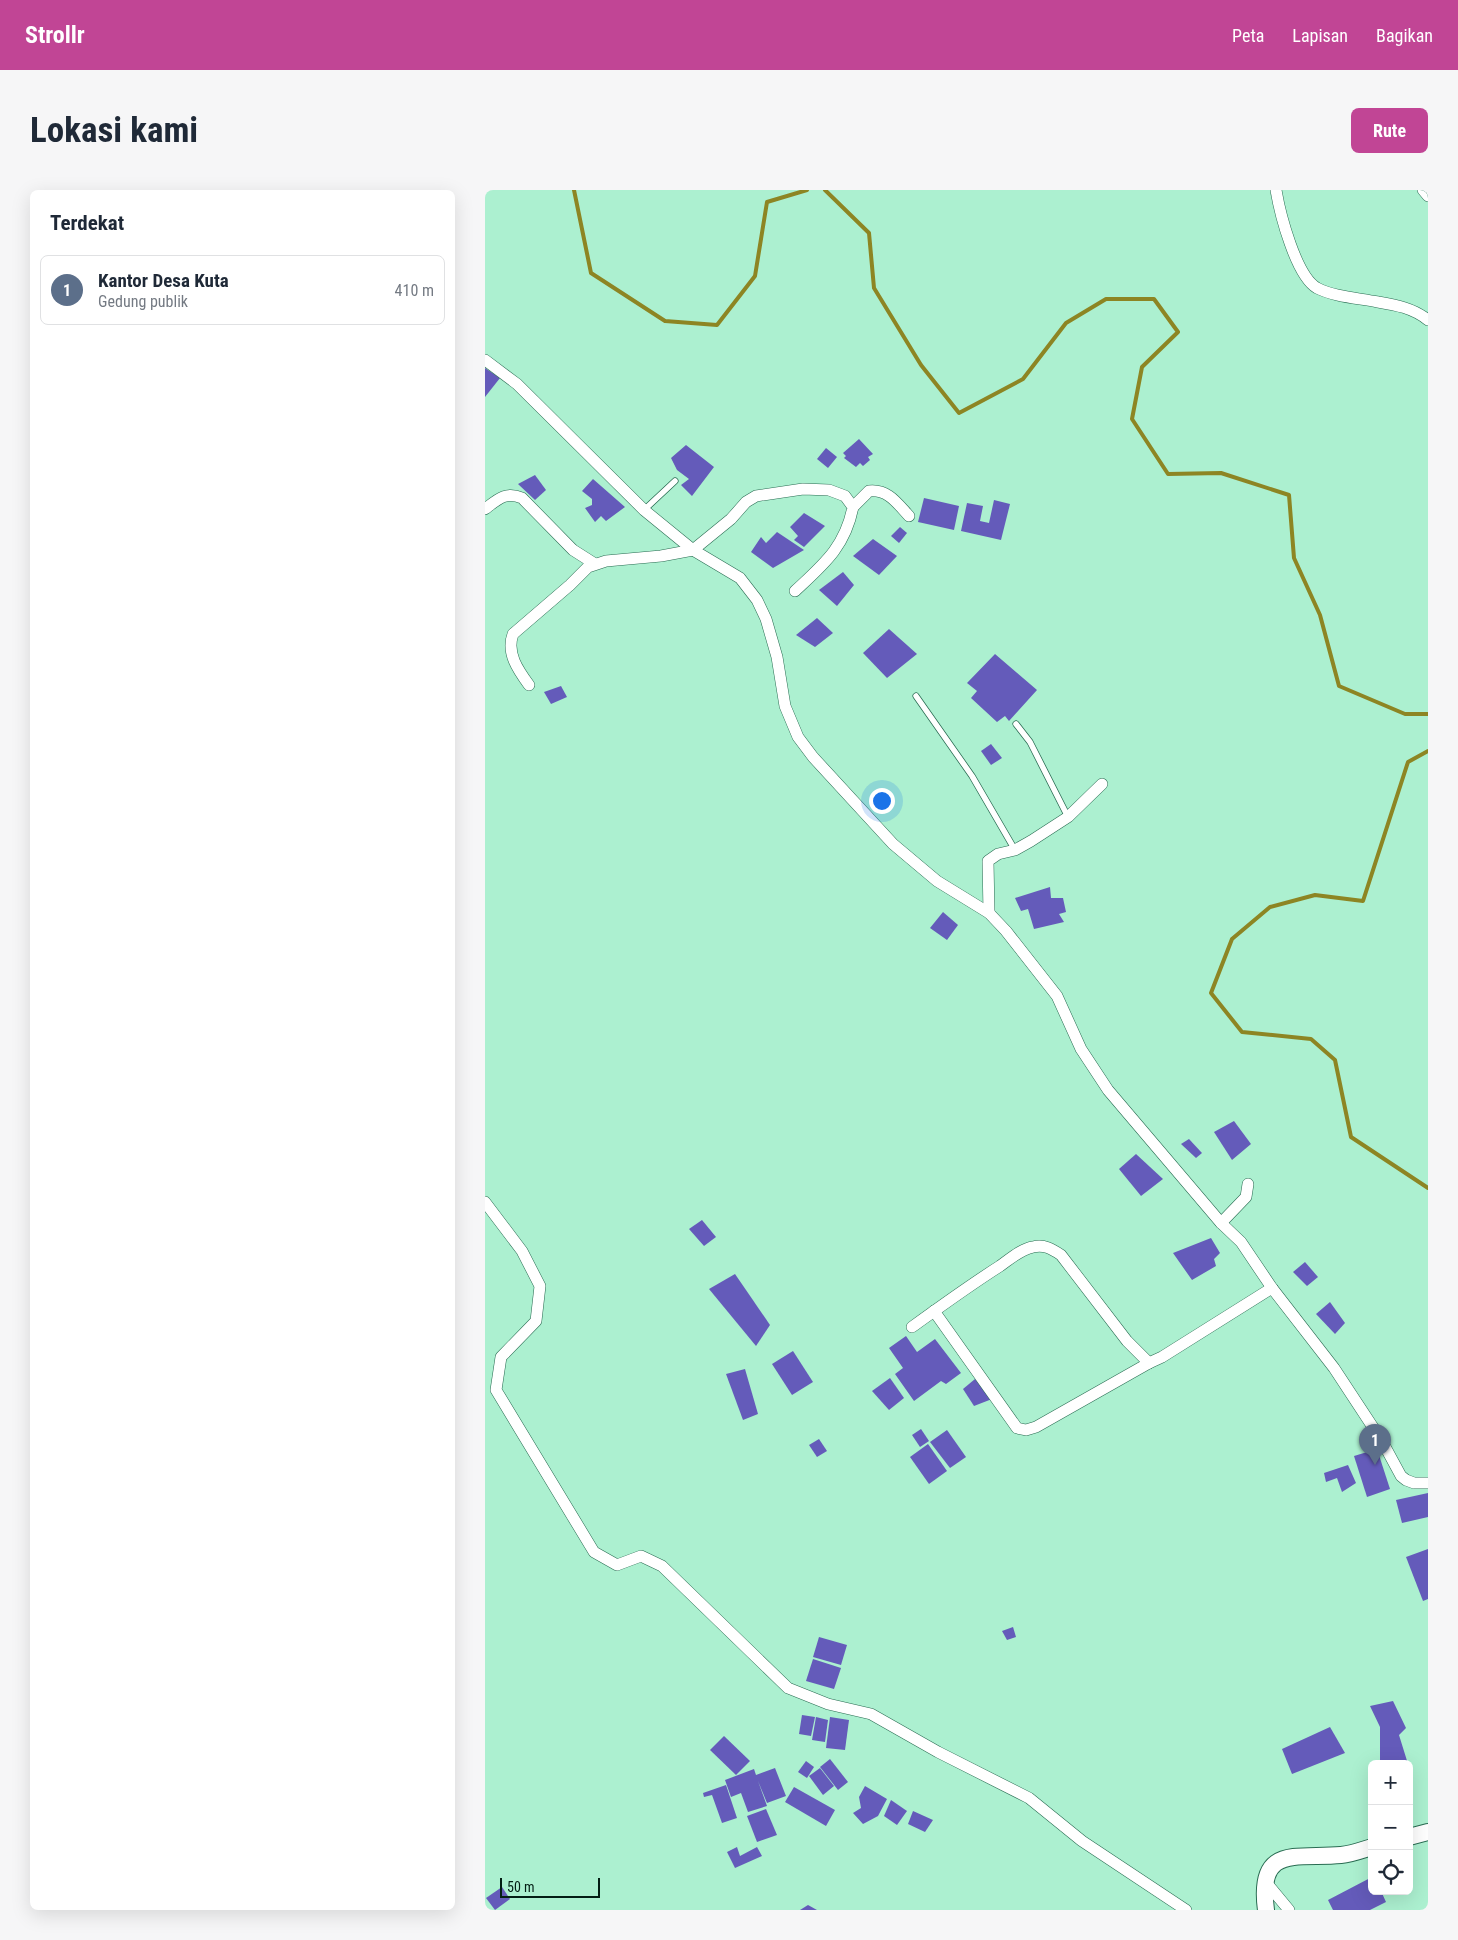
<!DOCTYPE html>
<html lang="id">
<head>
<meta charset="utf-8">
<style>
	:root { --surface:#fff; --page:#f6f6f7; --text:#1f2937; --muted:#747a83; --line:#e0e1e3; --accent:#c14595 }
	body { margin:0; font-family:"Roboto Condensed",sans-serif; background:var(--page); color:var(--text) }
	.controls { position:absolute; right:15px; bottom:15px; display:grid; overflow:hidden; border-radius:8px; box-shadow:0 5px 20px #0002 }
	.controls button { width:45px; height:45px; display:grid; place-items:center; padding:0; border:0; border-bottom:1px solid var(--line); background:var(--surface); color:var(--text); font:25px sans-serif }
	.scale { position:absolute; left:15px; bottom:12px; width:100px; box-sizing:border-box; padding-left:5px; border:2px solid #031e14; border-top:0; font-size:14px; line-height:18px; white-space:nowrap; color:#031e14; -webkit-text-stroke:4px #acf0d0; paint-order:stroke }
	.you { position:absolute; left:396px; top:610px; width:18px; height:18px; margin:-12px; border:4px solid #fff; border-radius:50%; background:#1a73e8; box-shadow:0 0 0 8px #1a73e833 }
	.badge { display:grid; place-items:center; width:32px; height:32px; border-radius:50%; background:var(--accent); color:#fff; font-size:16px; font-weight:700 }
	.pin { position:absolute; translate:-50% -41px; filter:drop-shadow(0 1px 2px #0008) }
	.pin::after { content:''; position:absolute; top:26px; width:18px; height:15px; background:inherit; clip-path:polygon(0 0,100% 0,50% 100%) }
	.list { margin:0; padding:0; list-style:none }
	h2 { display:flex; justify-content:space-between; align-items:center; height:65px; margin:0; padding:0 20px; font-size:21px }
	h2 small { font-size:16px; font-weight:400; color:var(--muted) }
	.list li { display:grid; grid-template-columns:32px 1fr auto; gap:15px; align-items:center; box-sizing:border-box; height:70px; margin:0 10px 10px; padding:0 10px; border:1px solid var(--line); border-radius:8px }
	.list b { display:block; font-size:19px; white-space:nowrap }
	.list p { margin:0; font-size:16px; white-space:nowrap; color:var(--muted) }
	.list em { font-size:16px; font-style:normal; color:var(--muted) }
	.icon { flex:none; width:28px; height:28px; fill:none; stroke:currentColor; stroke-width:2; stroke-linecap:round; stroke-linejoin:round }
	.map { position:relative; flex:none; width:943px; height:1720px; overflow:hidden; border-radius:8px }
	header { display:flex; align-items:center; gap:30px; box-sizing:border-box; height:70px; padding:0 25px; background:var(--accent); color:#fff }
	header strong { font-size:24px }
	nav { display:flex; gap:28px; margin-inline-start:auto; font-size:18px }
	.intro { display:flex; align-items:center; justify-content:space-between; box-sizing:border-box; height:120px; padding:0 30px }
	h1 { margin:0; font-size:35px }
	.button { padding:12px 22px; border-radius:8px; background:var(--accent); color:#fff; font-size:18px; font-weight:700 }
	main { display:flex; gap:30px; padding:0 30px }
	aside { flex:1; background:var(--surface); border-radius:8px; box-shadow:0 5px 20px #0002 }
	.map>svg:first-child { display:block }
</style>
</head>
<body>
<header>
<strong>Strollr</strong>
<nav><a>Peta</a><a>Lapisan</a><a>Bagikan</a></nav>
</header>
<div class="intro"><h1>Lokasi kami</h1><a class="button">Rute</a></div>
<main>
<aside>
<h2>Terdekat<small></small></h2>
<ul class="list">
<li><span class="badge" style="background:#5c6f8a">1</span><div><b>Kantor Desa Kuta</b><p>Gedung publik</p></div><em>410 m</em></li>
</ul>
</aside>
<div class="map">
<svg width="943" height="1720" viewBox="0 0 943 1720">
	<rect width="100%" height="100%" fill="#acf0d0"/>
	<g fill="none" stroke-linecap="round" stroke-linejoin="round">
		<g stroke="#8d8523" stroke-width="4">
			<path d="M89 0 106 83 180 131 232 135 270 86 282 12 322 0"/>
			<path d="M340 0 384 43 389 98 436 175 474 223 538 189 581 133 621 109H669L693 142 657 177 647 229 683 284 736 283 804 305 809 368 835 425 854 496 920 524H943"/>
			<path d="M943 561 923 572 878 711 830 705 785 717 747 749 726 803 757 842 826 849 850 870 866 947 943 998"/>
		</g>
	</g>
	<g fill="#645bba">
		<path d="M0 178 15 188 0 207Z"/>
		<path d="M374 249 388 264 383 267 385 270 378 276 375 273 371 277 359 268 361 266 358 263Z"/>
		<path d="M201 255 229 277 207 306 196 295 204 289 192 280 186 268Z"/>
		<path d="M341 258 352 267 343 278 332 269Z"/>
		<path d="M50 285 61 300 50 310 33 294Z"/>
		<path d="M108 289 140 317 121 331 116 326 110 332 100 318 107 315V309L97 301Z"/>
		<path d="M439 308 474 316 469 340 433 332Z"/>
		<path d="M509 310 525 314 516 350 476 341 482 313 498 316 495 331 504 333Z"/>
		<path d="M319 323 340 336 319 357 309 350 313 346 305 337Z"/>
		<path d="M415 337 422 343 414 353 406 346Z"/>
		<path d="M292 342 319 360 288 378 266 362 276 347 281 353Z"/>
		<path d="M388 349 412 366 394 385 368 366Z"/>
		<path d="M358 382 369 395 352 416 334 400Z"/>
		<path d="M332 428 348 443 330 457 311 445Z"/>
		<path d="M404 439 432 464 402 488 378 463Z"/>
		<path d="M510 464 552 500 524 531 520 526 512 532 486 508 492 501 482 493Z"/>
		<path d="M76 496 82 507 66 514 59 502Z"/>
		<path d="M506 554 517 568 506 575 496 561Z"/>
		<path d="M565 697 566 708H578L581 722 574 724 579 732 549 739 543 719 536 721 530 708Z"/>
		<path d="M458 722 473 735 462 750 445 738Z"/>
		<path d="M749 931 766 954 747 970 729 942Z"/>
		<path d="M704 949 717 963 711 968 696 954Z"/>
		<path d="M651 964 678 989 656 1006 634 979Z"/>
		<path d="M217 1030 231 1047 219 1056 204 1039Z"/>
		<path d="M726 1048 735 1063 729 1069 731 1076 707 1090 688 1063Z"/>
		<path d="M820 1072 833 1087 822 1096 808 1082Z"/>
		<path d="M250 1084 285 1135 271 1156 224 1099Z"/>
		<path d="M845 1112 860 1133 850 1144 831 1124Z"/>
		<path d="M421 1146 432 1162 450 1149 476 1183 461 1194 456 1191 429 1211 410 1184 418 1178 404 1158Z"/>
		<path d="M308 1161 328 1192 307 1205 287 1174Z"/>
		<path d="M260 1179 273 1224 258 1230 241 1184Z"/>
		<path d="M405 1188 419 1208 404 1220 387 1201Z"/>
		<path d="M490 1189 507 1209 489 1216 478 1199Z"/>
		<path d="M436 1239 444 1251 435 1257 427 1245Z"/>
		<path d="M462 1240 481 1267 465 1278 445 1252Z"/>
		<path d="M334 1249 342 1261 332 1267 324 1255Z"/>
		<path d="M443 1254 462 1281 444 1294 425 1267Z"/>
		<path d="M892 1259 905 1299 882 1307 869 1266Z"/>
		<path d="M863 1275 871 1293 857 1302 852 1288 841 1292 839 1283Z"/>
		<path d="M943 1303V1327L917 1333 911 1310Z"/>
		<path d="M943 1359V1409L938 1411 921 1367Z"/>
		<path d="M528 1437 531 1447 522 1450 517 1441Z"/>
		<path d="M334 1447 362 1455 356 1475 328 1467Z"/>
		<path d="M328 1469 356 1478 349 1499 321 1491Z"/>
		<path d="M908 1511 921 1538 914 1545 923 1574H900L901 1570H895V1537L885 1516Z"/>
		<path d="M317 1525 330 1527 326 1546 314 1544Z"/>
		<path d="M331 1527 343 1530 340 1552 327 1550Z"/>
		<path d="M345 1527 364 1530 360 1560 341 1558Z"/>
		<path d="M845 1537 860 1563 807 1584 797 1559Z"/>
		<path d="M239 1546 265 1571 251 1585 225 1560Z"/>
		<path d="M345 1569 363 1592 353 1600 335 1577Z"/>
		<path d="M321 1571 329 1577 322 1588 313 1582Z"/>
		<path d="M290 1578 301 1606 282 1613 273 1591 282 1616 263 1622 256 1603 246 1607 240 1590 269 1579 271 1585Z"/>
		<path d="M335 1578 349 1596 338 1605 324 1586Z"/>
		<path d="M241 1595 252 1628 237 1633 227 1605 219 1607 218 1603Z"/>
		<path d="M380 1596 402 1609 393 1626 378 1634 368 1623 376 1618 374 1607Z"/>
		<path d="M309 1597 350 1620 341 1636 300 1612Z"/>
		<path d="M406 1610 422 1621 412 1635 399 1626Z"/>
		<path d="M281 1619 292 1645 272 1652 262 1626Z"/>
		<path d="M428 1621 448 1630 440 1642 423 1634Z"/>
		<path d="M252 1657 255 1666 272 1657 277 1666 250 1678 242 1662Z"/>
		<path d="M887 1687V1701H896L901 1712 885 1720H848L843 1710Z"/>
		<path d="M17 1697 25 1709 10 1720 1 1708Z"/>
		<path d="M323 1715 332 1720H315Z"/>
	</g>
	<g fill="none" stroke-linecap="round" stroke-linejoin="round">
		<defs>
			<g id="service">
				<path d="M159 320 190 291"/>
				<path d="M431 506 487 586 530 660"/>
				<path d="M531 534 545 552 583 627"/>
			</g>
			<g id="minor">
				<path d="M791 0C795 24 811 86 832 98 850 107 873 108 893 112 911 115 928 118 943 130"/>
				<path d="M938 0 943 6"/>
				<path d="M0 170 32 194 159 320 208 360 255 388 272 410 281 429 292 467 300 516 313 547 328 567 408 654 452 691 504 723 521 741 572 806 596 859 623 900 736 1033 756 1052 787 1098 849 1178 897 1251 916 1286 921 1290 929 1293H943"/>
				<path d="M368 317 384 301C403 299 412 313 424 326"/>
				<path d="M0 319C13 309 21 301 37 308L88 360 110 374"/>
				<path d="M44 495C33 480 21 463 28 444L85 395 103 377 121 371 176 366 208 360 246 329 261 312 271 306 318 299 344 300 360 306 368 317C360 357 339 374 310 401"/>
				<path d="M504 723 503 671 513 664 530 660 546 651 583 627 617 594"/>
				<path d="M0 1012 37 1061 55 1096 51 1131 16 1167 11 1200 109 1362 132 1375 156 1366 177 1376 303 1498 343 1514 386 1524 453 1562 544 1608 597 1651 701 1720"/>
				<path d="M736 1033 761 1007 763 994"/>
				<path d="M449 1121 532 1238 541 1240 551 1237 664 1173"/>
				<path d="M427 1137C456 1116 485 1095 515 1076 525 1069 536 1059 548 1057 559 1054 567 1059 576 1065L642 1151 664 1173 677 1167 787 1098"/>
				<path d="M780 1691 804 1720"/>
			</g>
			<g id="secondary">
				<path d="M924 1647 943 1642"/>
				<path d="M781 1720C772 1654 811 1669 856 1665 867 1664 877 1660 887 1657"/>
			</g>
		</defs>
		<use href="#service" stroke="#296c52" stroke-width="7"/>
		<use href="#minor" stroke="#296c52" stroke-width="12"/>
		<use href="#secondary" stroke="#296c52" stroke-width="18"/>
		<use href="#service" stroke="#fff" stroke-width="5.5"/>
		<use href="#minor" stroke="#fff" stroke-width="11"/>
		<use href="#secondary" stroke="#fff" stroke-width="16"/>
	</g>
</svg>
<div class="controls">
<button>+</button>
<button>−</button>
<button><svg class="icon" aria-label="locate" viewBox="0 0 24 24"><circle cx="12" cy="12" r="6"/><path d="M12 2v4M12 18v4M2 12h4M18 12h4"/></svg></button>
</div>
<div class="scale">50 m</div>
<div class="you"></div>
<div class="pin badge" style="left:890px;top:1275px;background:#5c6f8a">1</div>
</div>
</main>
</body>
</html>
